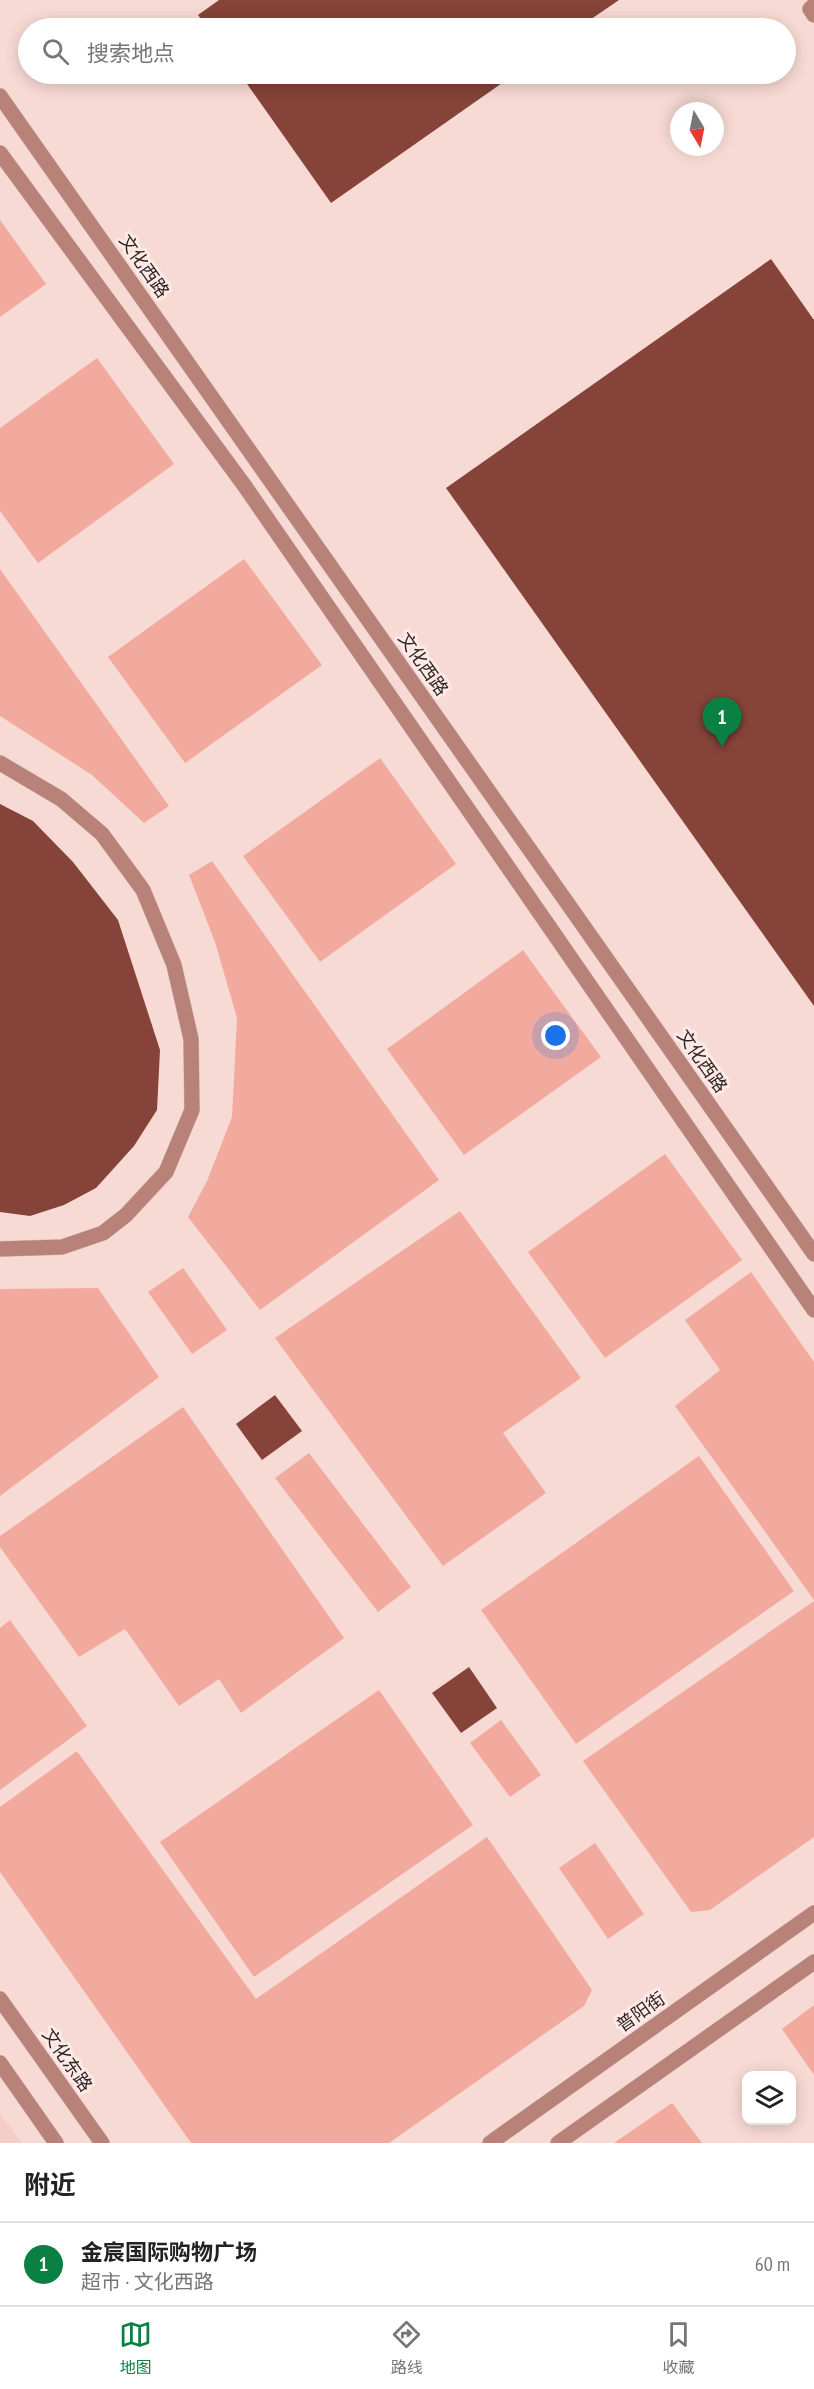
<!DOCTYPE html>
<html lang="zh">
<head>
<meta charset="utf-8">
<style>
	:root { --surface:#fff; --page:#f2f2f2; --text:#222; --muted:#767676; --line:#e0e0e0; --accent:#0b8043 }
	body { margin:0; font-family:"PT Sans Narrow","Noto Sans SC",sans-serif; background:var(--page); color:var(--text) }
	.controls { position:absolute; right:18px; bottom:18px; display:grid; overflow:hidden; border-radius:12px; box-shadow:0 3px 15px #0003 }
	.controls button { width:54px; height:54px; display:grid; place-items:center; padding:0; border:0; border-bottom:2px solid var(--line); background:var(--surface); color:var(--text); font:30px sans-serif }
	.compass { position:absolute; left:670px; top:102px; width:54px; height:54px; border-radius:50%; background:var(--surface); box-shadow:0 3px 15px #0003; rotate:170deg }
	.you { position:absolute; left:556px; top:1036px; width:21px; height:21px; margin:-15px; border:4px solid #fff; border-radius:50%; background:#1a73e8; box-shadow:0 0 0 9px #1a73e833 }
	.badge { display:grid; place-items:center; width:39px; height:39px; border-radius:50%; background:var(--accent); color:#fff; font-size:20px; font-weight:700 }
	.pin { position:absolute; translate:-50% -50px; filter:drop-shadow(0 2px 3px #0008) }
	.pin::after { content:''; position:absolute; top:32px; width:21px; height:18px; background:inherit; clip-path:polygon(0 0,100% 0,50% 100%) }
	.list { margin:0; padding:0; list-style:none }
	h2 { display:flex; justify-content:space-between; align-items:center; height:78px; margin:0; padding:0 24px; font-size:26px }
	h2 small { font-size:20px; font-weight:400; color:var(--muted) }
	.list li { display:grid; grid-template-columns:39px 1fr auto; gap:18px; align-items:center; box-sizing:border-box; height:84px; padding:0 24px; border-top:2px solid var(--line) }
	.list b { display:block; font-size:22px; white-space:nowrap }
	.list p { margin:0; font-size:20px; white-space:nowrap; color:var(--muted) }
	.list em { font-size:20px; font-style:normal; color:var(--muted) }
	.icon { flex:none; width:33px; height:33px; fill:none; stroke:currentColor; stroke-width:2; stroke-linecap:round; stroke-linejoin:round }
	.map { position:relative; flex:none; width:814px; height:2143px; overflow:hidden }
	.search { position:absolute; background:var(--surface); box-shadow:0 3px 15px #0003; left:18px; right:18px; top:18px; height:66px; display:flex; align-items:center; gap:15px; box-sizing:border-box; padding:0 21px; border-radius:33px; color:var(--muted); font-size:22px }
	.sheet { height:162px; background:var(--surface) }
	nav { display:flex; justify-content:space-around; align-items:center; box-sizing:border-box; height:84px; border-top:2px solid var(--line); background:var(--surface); font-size:16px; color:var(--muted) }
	nav a { display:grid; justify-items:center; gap:3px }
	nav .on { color:var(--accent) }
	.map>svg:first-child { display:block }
</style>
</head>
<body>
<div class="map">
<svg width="814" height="2143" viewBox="0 0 814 2143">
	<rect width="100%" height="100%" fill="#f8dad4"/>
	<path fill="#f3cdc6" d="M0 2113 22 2143H0Z"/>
	<g fill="#f3aa9e">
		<path d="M0 220 46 284 0 317Z"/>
		<path d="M97 358 174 464 38 563 0 511V428Z"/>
		<path d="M244 559 322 665 185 763 108 657Z"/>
		<path d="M0 569 169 806 144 823 92 775 0 716Z"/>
		<path d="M380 758 456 864 320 962 243 856Z"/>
		<path d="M212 861 439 1180 260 1310 188 1217 207 1181 232 1117 237 1018 215 942 189 875Z"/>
		<path d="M523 950 601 1057 464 1155 387 1049Z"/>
		<path d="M665 1154 742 1260 605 1358 528 1252Z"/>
		<path d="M460 1211 581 1378 503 1433 546 1493 443 1566 275 1338Z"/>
		<path d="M183 1268 227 1330 192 1354 148 1292Z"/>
		<path d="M751 1272 814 1362V1600L675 1406 720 1370 685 1320Z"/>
		<path d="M98 1288 159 1377 0 1496V1289Z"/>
		<path d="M183 1407 344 1638 241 1713 219 1679 179 1706 125 1629 79 1657 0 1547V1536Z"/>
		<path d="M309 1453 411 1587 378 1612 275 1478Z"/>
		<path d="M699 1456 794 1591 576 1744 481 1610Z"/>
		<path d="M814 1601V1837L710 1910 691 1912 583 1761Z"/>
		<path d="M10 1620 87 1726 0 1790V1628Z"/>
		<path d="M379 1690 473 1825 254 1977 160 1842Z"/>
		<path d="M501 1720 541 1775 510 1797 470 1743Z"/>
		<path d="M77 1751 256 1999 487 1837 592 1990 584 2006 389 2143H191L0 1872V1807Z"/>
		<path d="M595 1843 644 1914 608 1939 559 1868Z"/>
		<path d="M814 2005V2075L782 2029Z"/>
		<path d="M672 2103 702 2143H614Z"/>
	</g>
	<g fill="#854339">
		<path d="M219 0H619L578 28H208L198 15Z"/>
		<path d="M240 74H515L331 203Z"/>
		<path d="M771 259 814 320V1006L446 488Z"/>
		<path d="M0 804 33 821 73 862 118 920 160 1050 157 1110 134 1146 96 1188 64 1205 30 1216 0 1212Z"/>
		<path d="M275 1395 302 1431 262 1460 236 1424Z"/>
		<path d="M469 1667 497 1708 461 1733 432 1693Z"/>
	</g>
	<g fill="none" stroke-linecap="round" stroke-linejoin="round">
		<defs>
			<g id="minor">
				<path d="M814 5 810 9 814 15"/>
				<path d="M0 96 814 1254"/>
				<path d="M0 153 244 485 814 1310"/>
				<path d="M0 763 61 799 102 834 143 890 174 965 191 1039 192 1110 166 1172 126 1215 103 1233 62 1247 0 1249"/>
				<path d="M0 1999 102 2143"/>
				<path d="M0 2063 56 2143"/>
				<path d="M490 2143 814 1913"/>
				<path d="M558 2143 814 1962"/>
			</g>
		</defs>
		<use href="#minor" stroke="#d4b9b4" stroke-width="16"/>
		<use href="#minor" stroke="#b88279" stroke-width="15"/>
	</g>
	<g text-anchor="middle" stroke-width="6" stroke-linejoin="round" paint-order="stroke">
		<g font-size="18" fill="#2e2321" stroke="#fdeae7">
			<text transform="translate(144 266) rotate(55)" y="6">文化西路</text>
			<text transform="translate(423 664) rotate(55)" y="6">文化西路</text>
			<text transform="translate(702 1061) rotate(55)" y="6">文化西路</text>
			<text transform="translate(641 2012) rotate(-35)" y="6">普阳街</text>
			<text transform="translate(67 2060) rotate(55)" y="6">文化东路</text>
		</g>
	</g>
</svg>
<div class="controls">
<button><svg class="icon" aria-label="layers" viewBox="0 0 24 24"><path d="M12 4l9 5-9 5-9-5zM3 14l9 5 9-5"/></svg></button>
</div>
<svg class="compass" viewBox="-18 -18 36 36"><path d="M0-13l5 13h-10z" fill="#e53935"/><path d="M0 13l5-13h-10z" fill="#767676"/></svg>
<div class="you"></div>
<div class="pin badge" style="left:722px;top:747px">1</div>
<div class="search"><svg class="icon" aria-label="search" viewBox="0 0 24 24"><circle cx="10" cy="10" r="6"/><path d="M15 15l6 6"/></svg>搜索地点</div>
</div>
<section class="sheet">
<h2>附近<small></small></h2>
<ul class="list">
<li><span class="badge">1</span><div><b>金宸国际购物广场</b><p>超市 · 文化西路</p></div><em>60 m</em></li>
</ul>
</section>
<nav>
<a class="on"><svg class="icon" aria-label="map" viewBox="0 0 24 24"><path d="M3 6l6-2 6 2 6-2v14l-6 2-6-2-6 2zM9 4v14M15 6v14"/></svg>地图</a>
<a><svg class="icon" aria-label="directions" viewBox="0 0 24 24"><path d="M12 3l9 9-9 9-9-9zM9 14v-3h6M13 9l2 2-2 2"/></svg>路线</a>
<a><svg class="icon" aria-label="saved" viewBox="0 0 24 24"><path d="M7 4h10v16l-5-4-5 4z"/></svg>收藏</a>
</nav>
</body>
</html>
